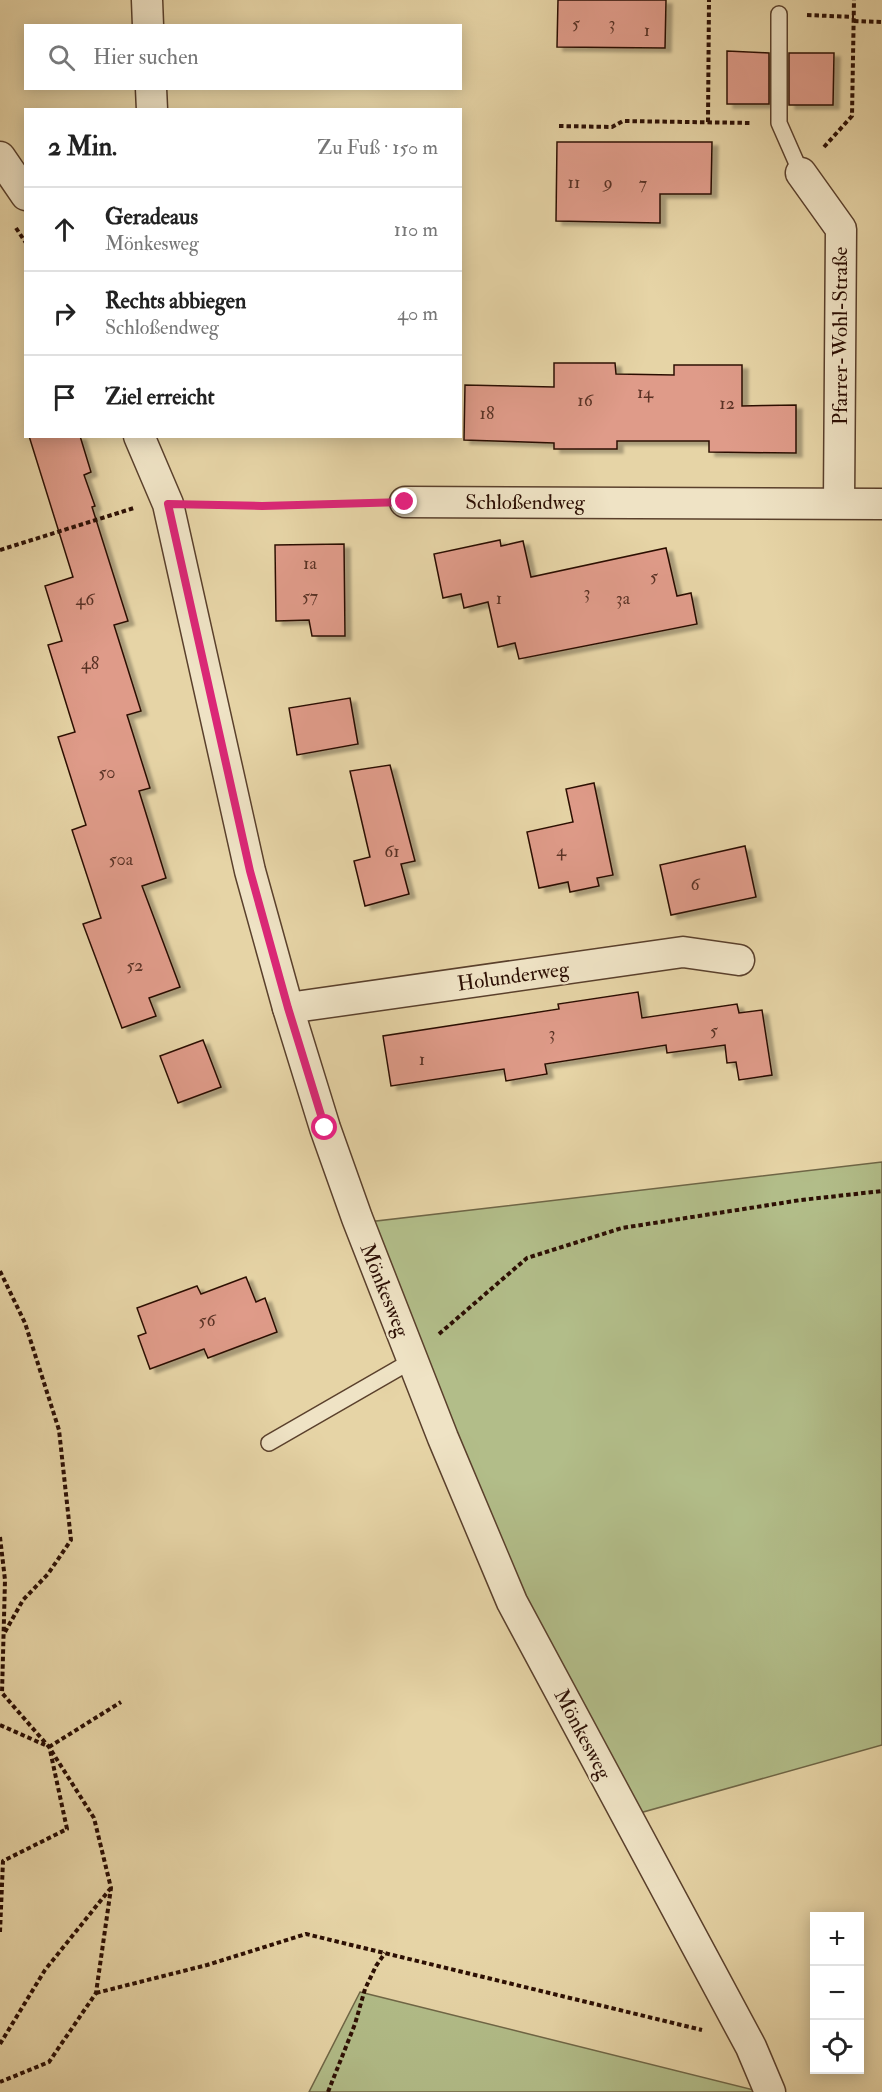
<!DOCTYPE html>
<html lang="de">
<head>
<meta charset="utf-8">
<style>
	:root { --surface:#fff; --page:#f2f2f2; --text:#222; --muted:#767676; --line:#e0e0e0 }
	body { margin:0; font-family:"IM FELL Double Pica",serif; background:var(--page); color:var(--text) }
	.controls { position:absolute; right:18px; bottom:18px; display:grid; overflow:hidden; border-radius:0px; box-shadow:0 3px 15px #0003 }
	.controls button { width:54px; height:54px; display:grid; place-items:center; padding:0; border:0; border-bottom:2px solid var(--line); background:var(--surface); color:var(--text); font:30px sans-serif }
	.stop { position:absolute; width:18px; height:18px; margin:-14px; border:4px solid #db2777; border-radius:50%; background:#fff }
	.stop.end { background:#db2777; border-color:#fff; box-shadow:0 2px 6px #0008 }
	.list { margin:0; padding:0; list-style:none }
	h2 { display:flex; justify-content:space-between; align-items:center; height:78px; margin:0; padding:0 24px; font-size:26px }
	h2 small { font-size:20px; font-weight:400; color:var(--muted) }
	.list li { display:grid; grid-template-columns:39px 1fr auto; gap:18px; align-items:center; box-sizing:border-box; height:84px; padding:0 24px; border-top:2px solid var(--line) }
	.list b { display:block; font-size:22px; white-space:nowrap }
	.list p { margin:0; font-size:20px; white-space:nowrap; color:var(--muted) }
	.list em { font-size:20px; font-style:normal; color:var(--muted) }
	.icon { flex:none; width:33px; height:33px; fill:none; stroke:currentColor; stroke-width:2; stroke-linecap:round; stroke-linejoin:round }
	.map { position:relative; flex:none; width:882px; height:2092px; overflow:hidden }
	.search { position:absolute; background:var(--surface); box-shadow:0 3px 15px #0003; left:24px; top:24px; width:438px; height:66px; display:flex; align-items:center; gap:15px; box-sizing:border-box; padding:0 21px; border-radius:0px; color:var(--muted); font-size:22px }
	.panel { position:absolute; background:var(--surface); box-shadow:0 3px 15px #0003; left:24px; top:108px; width:438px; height:330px; border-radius:0px }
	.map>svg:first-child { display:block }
</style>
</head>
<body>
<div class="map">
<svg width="882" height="2092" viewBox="0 0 882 2092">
	<defs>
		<filter id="shadow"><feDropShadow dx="6" dy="4" stdDeviation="1.5" flood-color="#0004"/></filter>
	</defs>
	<rect width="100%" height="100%" fill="#e6d4a6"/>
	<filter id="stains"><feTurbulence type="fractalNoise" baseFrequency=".00333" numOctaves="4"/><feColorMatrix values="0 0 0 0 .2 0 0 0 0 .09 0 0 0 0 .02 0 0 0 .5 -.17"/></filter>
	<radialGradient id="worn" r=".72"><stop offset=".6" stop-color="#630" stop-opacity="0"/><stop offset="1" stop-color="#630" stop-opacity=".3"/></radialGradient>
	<g fill="#b2bd89" stroke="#6f6646" stroke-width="1.5">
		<path d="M882 1162V1745L636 1814 503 1581 368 1222Z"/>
		<path d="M360 1992 758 2091V2092H309Z"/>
	</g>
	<g fill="#df9b89" stroke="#2c0f04" stroke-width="1.5" filter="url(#shadow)">
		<path d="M558 0H666L665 48 557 47Z"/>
		<path d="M727 51 769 53V104H727Z"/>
		<path d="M789 53H834L833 105H789Z"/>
		<path d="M557 142H712L711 194H660V223L556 221Z"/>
		<path d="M554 363H615L616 374 674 375V365H742V406L796 405V453L709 452V441H617V449H554V443L464 440 465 385 554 387Z"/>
		<path d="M29 436H80L91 472 84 475 95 506 92 507 128 621 114 625 141 711 127 715 150 788 139 791 166 878 142 886 180 987 149 998 156 1016 122 1028 83 924 101 918 72 830 86 825 58 737 75 732 48 645 62 641 45 586 73 577Z"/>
		<path d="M500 540 501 546 523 541 531 577 666 548 677 596 691 593 697 624 519 659 515 643 498 647 488 602 464 608 461 594 443 598 434 554Z"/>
		<path d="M344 544 345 636H312L309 620 276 621 275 545Z"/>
		<path d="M350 698 358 744 297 755 289 708Z"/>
		<path d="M390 765 415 861 401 864 409 894 365 906 354 861 370 857 350 771Z"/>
		<path d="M594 783 613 875 597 878 599 886 570 892 568 882 539 888 527 832 573 822 566 789Z"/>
		<path d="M745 846 756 897 671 915 660 865Z"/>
		<path d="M638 992 642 1018 737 1004 739 1013 762 1010 772 1075 739 1080 736 1062 727 1063 725 1045 667 1053 666 1045 545 1064 547 1074 506 1081 504 1069 391 1086 383 1036 559 1009 558 1004Z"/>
		<path d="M203 1040 221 1087 178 1103 160 1056Z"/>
		<path d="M246 1277 256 1302 265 1298 277 1332 208 1358 204 1349 150 1369 138 1336 146 1333 137 1308 197 1286 201 1294Z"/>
	</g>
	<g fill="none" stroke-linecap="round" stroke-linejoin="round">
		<defs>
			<g id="lane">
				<path d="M779 14V123L801 173"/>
				<path d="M269 1443 413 1360"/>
			</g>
			<g id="street">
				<path d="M147 0 148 26"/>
				<path d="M151 88 152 110"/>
				<path d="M0 157 26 195"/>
				<path d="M801 173 841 229 839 503"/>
				<path d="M139 436 168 504 250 871 288 1008 325 1128 357 1218 443 1438 512 1602 751 2047 770 2092"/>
				<path d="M405 502 882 504"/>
				<path d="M288 1008 683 952 739 960"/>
			</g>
		</defs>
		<use href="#lane" stroke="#5a402c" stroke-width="18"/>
		<use href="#street" stroke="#5a402c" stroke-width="33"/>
		<g stroke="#2c0f04" stroke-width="4" stroke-dasharray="4.5 3" stroke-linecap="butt">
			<path d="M807 15 854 17"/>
			<path d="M854 21 882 22"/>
			<path d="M708 122 709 0"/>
			<path d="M559 126 612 127 623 121 751 123"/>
			<path d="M824 147 852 116 854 0"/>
			<path d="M16 228 26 243"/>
			<path d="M204 504 262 506 370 503"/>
			<path d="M0 550 134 508"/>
			<path d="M0 1271 25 1323 59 1430 71 1540 48 1574 23 1600 5 1632"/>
			<path d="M439 1334 527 1258 622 1228 801 1200 882 1191"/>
			<path d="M0 1537 5 1580 2 1693 49 1747 94 1818 111 1888 96 1993 49 2062 0 2082"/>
			<path d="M0 1725 45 1745"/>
			<path d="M49 1747 121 1702"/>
			<path d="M0 1932 3 1861 67 1829 50 1750"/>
			<path d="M96 1993 207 1965 306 1934 702 2030"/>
			<path d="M0 2044 45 1970 110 1889"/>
			<path d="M328 2092 355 2024 365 1989 376 1966 385 1953"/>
		</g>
		<use href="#lane" stroke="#efe3c5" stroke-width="15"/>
		<use href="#street" stroke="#efe3c5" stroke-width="30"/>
	</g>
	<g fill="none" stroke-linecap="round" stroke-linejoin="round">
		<path stroke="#db2777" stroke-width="8" d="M325 1128 288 1008 250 871 168 504 262 506 405 502"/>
	</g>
	<g text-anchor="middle" stroke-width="4.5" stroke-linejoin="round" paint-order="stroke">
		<g font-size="18" fill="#593225">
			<text x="576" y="29">5</text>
			<text x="612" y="29">3</text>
			<text x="647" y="36">1</text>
			<text x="574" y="188">11</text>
			<text x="608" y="188">9</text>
			<text x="643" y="189">7</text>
			<text x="645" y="398">14</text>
			<text x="585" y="406">16</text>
			<text x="727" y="409">12</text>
			<text x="487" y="419">18</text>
			<text x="310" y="569">1a</text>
			<text x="654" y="582">5</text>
			<text x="587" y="598">3</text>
			<text x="310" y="602">57</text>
			<text x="499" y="604">1</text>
			<text x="623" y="604">3a</text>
			<text x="85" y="605">46</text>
			<text x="90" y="669">48</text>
			<text x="107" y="778">50</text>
			<text x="561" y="856">4</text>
			<text x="392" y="857">61</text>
			<text x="121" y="865">50a</text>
			<text x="695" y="890">6</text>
			<text x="135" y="971">52</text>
			<text x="714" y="1036">5</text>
			<text x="552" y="1039">3</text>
			<text x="422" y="1065">1</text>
			<text x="207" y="1326">56</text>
		</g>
		<g font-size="21" fill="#2c0f04" stroke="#efe3c5">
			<text transform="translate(840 336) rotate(-90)" y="7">Pfarrer-Wohl-Straße</text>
			<text x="525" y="509">Schloßendweg</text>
			<text transform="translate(513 976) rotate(-8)" y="7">Holunderweg</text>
			<text transform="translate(385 1290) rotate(68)" y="7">Mönkesweg</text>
			<text transform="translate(583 1734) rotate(62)" y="7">Mönkesweg</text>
		</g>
	</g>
	<rect width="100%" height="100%" filter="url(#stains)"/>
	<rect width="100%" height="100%" fill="url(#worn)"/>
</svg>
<div class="controls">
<button>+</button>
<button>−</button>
<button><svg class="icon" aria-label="locate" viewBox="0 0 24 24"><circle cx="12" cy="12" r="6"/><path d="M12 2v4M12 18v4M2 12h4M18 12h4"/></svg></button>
</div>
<div class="stop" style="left:325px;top:1128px"></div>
<div class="stop end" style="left:405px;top:502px"></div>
<div class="search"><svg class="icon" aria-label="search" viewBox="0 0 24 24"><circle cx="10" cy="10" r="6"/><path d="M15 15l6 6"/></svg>Hier suchen</div>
<section class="panel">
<h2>2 Min.<small>Zu Fuß · 150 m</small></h2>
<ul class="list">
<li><svg class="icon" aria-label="ahead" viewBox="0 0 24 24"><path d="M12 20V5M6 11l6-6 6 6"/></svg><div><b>Geradeaus</b><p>Mönkesweg</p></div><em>110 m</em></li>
<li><svg class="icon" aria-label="right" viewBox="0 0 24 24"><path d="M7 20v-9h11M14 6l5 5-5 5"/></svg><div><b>Rechts abbiegen</b><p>Schloßendweg</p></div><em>40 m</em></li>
<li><svg class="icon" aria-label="arrive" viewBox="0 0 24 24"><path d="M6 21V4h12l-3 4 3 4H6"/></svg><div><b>Ziel erreicht</b></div></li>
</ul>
</section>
</div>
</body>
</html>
